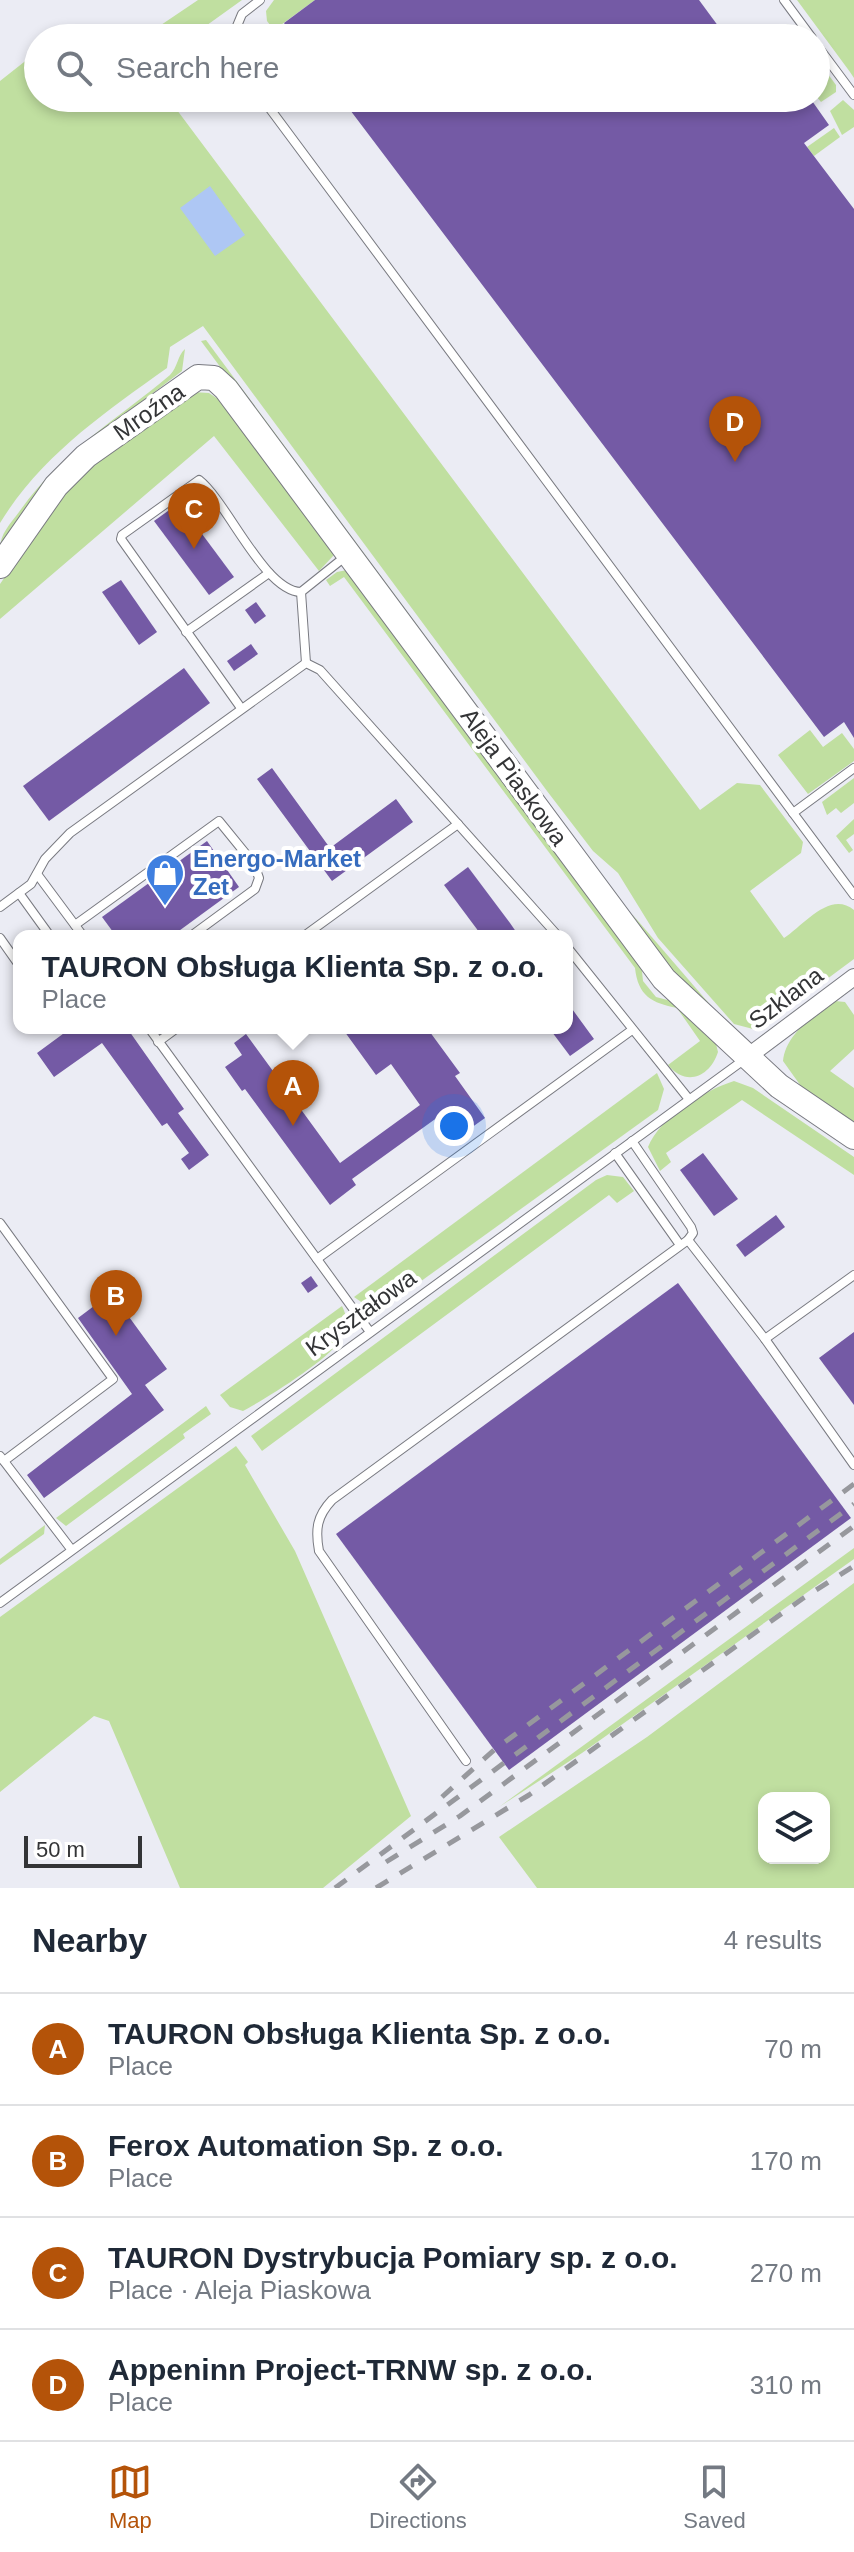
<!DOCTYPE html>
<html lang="en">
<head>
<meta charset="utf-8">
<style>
	:root { --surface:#fff; --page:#f6f6f7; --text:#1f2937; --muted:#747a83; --line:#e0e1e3; --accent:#b45309 }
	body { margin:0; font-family:Helvetica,sans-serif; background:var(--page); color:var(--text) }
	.controls { position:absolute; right:24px; bottom:24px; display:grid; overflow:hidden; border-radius:16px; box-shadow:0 4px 12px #0003 }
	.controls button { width:72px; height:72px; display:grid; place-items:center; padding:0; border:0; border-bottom:2px solid var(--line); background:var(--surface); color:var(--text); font:40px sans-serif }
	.scale { position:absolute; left:24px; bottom:20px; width:118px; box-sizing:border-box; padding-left:8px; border:4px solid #333436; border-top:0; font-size:22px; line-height:28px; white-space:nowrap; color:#333436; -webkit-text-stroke:6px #fff; paint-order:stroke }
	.you { position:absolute; left:454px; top:1126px; width:28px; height:28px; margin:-20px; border:6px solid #fff; border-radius:50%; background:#1a73e8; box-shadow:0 0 0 12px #1a73e833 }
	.badge { display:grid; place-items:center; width:52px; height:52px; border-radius:50%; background:var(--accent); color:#fff; font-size:26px; font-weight:700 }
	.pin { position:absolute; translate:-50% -66px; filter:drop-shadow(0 2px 4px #0008) }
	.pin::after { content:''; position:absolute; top:42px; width:28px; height:24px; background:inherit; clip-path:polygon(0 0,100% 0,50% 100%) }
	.popup { position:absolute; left:13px; top:930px; width:560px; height:104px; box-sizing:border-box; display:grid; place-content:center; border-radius:16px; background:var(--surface); filter:drop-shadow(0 2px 6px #0005); font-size:26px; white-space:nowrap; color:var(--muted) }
	.popup b { font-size:30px; color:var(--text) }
	.popup::after { content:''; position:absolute; left:50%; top:100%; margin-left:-16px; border:16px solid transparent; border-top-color:var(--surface) }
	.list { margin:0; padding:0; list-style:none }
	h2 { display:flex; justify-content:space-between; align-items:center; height:104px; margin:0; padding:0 32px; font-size:34px }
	h2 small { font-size:26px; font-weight:400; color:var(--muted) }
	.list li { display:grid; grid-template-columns:52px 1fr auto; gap:24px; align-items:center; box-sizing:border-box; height:112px; padding:0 32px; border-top:2px solid var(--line) }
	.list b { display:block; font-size:30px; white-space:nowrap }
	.list p { margin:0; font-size:26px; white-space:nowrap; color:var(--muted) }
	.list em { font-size:26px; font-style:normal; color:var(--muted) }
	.icon { flex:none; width:44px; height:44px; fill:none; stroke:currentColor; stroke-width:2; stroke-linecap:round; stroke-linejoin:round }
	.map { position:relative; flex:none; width:854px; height:1888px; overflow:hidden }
	.search { position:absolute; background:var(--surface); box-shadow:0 4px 12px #0003; left:24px; right:24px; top:24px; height:88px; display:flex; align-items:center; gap:20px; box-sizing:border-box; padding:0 28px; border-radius:44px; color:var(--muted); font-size:30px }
	.sheet { height:552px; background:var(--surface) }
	nav { display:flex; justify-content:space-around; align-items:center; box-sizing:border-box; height:112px; border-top:2px solid var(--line); background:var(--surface); font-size:22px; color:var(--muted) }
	nav a { display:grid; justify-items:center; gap:4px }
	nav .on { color:var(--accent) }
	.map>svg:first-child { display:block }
</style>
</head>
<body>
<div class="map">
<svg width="854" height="1888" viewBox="0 0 854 1888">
	<rect width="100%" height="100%" fill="#ebecf4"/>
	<g fill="#c0dfa0" fill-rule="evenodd">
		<path d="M198 0H242L189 38H118L158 27Z"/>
		<path d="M274 0H315L274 30 267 21 266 11Z"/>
		<path d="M797 0H854V78L850 72Z"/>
		<path d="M787 24 795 30V38H776L766 33Z"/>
		<path d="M38 51V98H168L700 810 737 783 760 785 803 842 801 853 750 891 784 938C804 925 830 890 854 910V959L765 1025 753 1029 734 1024 658 938 618 873 593 851 547 791 203 326 170 347 167 368C104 413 41 456 0 523V81Z"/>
		<path d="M816 58 836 85V92L821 102 816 96Z"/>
		<path d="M843 100 854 110V127L842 135 830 111Z"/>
		<path d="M834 128 840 137 814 156 807 147Z"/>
		<path d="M206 340 580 845 581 848 562 828 201 341Z"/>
		<path d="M185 349 182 371 99 434 0 549C0 534 10 524 19 512 64 449 113 423 170 375 178 367 177 356 185 349Z"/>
		<path d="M193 392 209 393 224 403 331 546 334 555 319 571 214 436 0 619V584L62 495 88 468Z"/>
		<path d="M347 570 641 962 643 981 656 997 675 1002 716 1044 718 1052C710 1077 686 1087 668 1065L700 1041 677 1008C652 1003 638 996 635 968L344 577 330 586 326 580 337 572Z"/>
		<path d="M810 730 823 747 842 733 854 749V761L808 794 778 755Z"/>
		<path d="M854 778V803L841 813 836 808 827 815 822 802Z"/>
		<path d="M854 819V834L846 840 853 850 849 853 836 836Z"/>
		<path d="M632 914 725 1022 674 976Z"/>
		<path d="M835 1001 845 1002 854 1015V1049L830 1071 854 1088V1124L803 1089 783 1061C786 1033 814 1016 835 1001Z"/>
		<path d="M657 1073 664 1089 658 1110 388 1305 370 1308 354 1297Z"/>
		<path d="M734 1081 753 1088 854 1157V1175L742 1100 666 1153 671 1162 660 1171 648 1147C660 1117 705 1090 734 1081Z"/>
		<path d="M607 1175 623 1177 634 1191 617 1203 609 1195 262 1451 251 1436 596 1180Z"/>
		<path d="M342 1306C348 1318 349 1330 340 1341 325 1362 267 1398 243 1411L230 1407 220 1395Z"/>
		<path d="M206 1406 211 1414 183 1434 185 1438 66 1526 56 1518Z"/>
		<path d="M236 1446 248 1462 245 1465 295 1551 411 1816 323 1888H180L109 1721 94 1716 0 1792V1617Z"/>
		<path d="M45 1525 44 1534 0 1565V1559Z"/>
		<path d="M854 1548V1559L582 1753 499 1807Z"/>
		<path d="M854 1583V1888H537L499 1837 647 1737ZM764 1798H824V1858H764Z"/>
	</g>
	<path fill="#aec7f4" d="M210 186 245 235 215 256 180 208Z"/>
	<g fill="#745aa5">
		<path d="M315 0H699L727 38H295L284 23Z"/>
		<path d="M341 98H810L829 125 804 143 854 209V738L844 722 824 737Z"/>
		<path d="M179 503 234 577 209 595 154 521Z"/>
		<path d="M121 580 157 632 139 645 102 592Z"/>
		<path d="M256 602 266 616 255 624 245 610Z"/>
		<path d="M251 644 258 654 234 671 227 661Z"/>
		<path d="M184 668 210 703 49 821 23 786Z"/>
		<path d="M272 768 330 848 396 799 413 822 332 881 257 779Z"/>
		<path d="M207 841 239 887 172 936H116L102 917Z"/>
		<path d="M468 867 510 923 519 936H482L444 885Z"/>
		<path d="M567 1002 594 1039 570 1056 549 1028H567Z"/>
		<path d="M71 1028H127L184 1109 178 1113 209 1155 189 1170 181 1159 189 1153 167 1123 162 1126 102 1043 54 1077 37 1053Z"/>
		<path d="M342 1028H427L460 1073 455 1076 485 1118 454 1140 438 1117 352 1179 356 1185 330 1205 245 1089 242 1091 225 1067 242 1055 234 1043 246 1034 340 1163 420 1105 391 1064 376 1075Z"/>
		<path d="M703 1153 738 1199 714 1216 680 1170Z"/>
		<path d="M776 1215 785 1227 745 1257 736 1245Z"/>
		<path d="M311 1276 318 1286 308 1293 301 1283Z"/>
		<path d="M678 1283 851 1518 509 1770 336 1534Z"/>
		<path d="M106 1297 118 1314 124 1310 167 1369 145 1385 164 1410 44 1498 27 1475 132 1394 78 1318Z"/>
		<path d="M854 1332V1405L819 1358Z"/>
	</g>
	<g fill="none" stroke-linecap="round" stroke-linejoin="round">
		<defs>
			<g id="lane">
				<path d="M784 0 812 38"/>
				<path d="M232 38 242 14 260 0"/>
				<path d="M816 44 854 95"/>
				<path d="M262 98 854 895"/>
				<path d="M301 592 306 663"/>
				<path d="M186 632 269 573"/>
				<path d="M241 708 121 539 122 535 199 480C228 503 264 591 301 592L346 556"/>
				<path d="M793 813 854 768"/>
				<path d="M37 874 83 936"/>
				<path d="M19 893 50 936"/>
				<path d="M0 907 31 884 45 859 70 833 306 663 320 670 558 936"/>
				<path d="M75 925 219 821 254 864 259 878 255 889 191 936"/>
				<path d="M304 936 458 824"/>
				<path d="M0 938 19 965"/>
				<path d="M567 947 688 1098"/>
				<path d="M149 1028 370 1332"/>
				<path d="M158 1042 177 1028"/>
				<path d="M632 1141 691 1227 693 1233 688 1240"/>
				<path d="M615 1153 680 1245"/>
				<path d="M0 1223 113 1379 4 1461"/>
				<path d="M317 1259 632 1030"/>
				<path d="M765 1339 854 1275"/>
				<path d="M0 1456 71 1549"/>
				<path d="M0 1603 745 1059"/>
				<path d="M466 1761 319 1551C315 1529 317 1516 332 1500L688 1240 765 1339 854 1465"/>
			</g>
			<path id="street" d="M746 1058 854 977"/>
			<path id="secondary" d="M0 566 56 486 86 456 198 377 214 378 226 389 664 979 779 1086 854 1137"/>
		</defs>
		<use href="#lane" stroke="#797a81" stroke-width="10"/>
		<use href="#street" stroke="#797a81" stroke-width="18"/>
		<use href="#secondary" stroke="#797a81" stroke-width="26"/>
		<use href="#lane" stroke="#fff" stroke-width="8"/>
		<use href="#street" stroke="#fff" stroke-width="16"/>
		<use href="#secondary" stroke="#fff" stroke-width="24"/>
		<g stroke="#97989d" stroke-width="5" stroke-dasharray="14 14" stroke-linecap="butt">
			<path d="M442 1797 494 1750 854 1484"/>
			<path d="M386 1862 460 1816 854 1526"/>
			<path d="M335 1888 854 1504"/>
			<path d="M376 1888 529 1795 802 1599 854 1566"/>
		</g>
	</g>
	<defs>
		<symbol id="shop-pin" viewBox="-11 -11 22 30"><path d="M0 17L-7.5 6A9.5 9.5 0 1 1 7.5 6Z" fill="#3f7fe0" stroke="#fff"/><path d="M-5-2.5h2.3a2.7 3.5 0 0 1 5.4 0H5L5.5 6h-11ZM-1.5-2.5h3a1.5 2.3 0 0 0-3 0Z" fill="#fff"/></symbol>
	</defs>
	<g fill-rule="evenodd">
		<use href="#shop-pin" x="143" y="851" width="44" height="60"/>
	</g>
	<g text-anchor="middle" stroke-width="8" stroke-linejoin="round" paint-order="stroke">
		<g font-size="24" fill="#333436" stroke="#fff">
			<text transform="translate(149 412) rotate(-35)" y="8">Mroźna</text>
			<text transform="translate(514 777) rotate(54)" y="8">Aleja Piaskowa</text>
			<text transform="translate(786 998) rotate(-37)" y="8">Szklana</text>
			<text transform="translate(361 1313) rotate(-36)" y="8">Kryształowa</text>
		</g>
		<g font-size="24" font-weight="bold" fill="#366cbe" stroke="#fff" text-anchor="start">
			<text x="193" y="867">Energo-Market<tspan x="193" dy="28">Zet</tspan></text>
		</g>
	</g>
</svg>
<div class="controls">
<button><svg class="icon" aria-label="layers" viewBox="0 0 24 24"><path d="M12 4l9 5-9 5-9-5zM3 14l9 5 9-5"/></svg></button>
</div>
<div class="scale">50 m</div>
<div class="you"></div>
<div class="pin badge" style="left:293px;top:1126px">A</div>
<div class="popup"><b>TAURON Obsługa Klienta Sp. z o.o.</b>Place</div>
<div class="pin badge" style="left:116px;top:1336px">B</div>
<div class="pin badge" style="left:194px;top:549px">C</div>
<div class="pin badge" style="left:735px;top:462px">D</div>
<div class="search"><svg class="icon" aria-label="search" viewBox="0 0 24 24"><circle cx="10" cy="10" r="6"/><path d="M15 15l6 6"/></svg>Search here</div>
</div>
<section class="sheet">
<h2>Nearby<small>4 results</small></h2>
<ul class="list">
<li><span class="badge">A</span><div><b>TAURON Obsługa Klienta Sp. z o.o.</b><p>Place</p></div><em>70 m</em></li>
<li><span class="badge">B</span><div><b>Ferox Automation Sp. z o.o.</b><p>Place</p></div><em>170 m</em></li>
<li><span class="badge">C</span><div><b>TAURON Dystrybucja Pomiary sp. z o.o.</b><p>Place · Aleja Piaskowa</p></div><em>270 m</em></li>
<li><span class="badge">D</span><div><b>Appeninn Project-TRNW sp. z o.o.</b><p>Place</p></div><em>310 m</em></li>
</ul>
</section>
<nav>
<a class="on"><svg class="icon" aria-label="map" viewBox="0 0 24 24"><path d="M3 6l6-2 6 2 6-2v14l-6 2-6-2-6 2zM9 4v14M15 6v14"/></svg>Map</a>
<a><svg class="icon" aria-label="directions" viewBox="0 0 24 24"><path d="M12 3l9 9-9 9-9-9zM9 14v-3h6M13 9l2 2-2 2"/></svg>Directions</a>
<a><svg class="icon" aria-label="saved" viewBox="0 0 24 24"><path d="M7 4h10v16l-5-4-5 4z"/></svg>Saved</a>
</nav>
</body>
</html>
